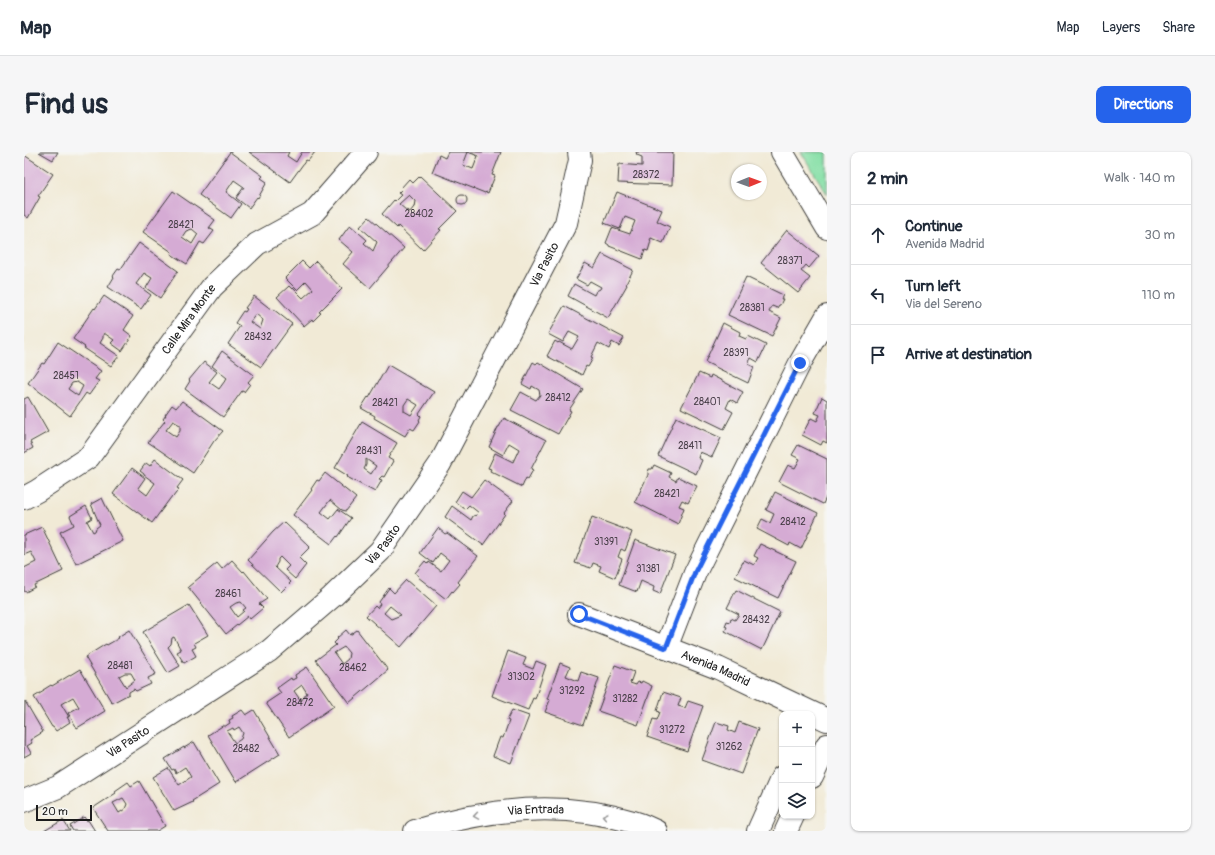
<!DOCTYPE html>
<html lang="en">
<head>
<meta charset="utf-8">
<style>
	:root { --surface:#fff; --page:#f6f6f7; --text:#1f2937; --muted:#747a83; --line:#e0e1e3; --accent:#2563eb }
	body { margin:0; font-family:Pangolin,sans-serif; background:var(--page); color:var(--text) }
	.controls { position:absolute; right:12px; bottom:12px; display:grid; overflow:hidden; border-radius:8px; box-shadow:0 1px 3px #0004 }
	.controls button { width:36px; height:36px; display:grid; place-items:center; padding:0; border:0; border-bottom:1px solid var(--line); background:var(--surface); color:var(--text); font:20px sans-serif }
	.compass { position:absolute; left:707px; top:12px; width:36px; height:36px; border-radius:50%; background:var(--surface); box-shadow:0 1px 3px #0004; rotate:89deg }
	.scale { position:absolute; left:12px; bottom:10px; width:56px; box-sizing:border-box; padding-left:4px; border:2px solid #1c1c1c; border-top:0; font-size:11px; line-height:14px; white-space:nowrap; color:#1c1c1c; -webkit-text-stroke:3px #f6f6f2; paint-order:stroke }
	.stop { position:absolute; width:12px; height:12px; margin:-9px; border:3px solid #2563eb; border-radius:50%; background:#fff }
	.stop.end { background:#2563eb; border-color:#fff; box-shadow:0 1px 4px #0008 }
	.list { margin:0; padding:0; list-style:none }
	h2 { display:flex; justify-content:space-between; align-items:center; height:52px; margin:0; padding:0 16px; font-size:17px }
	h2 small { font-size:13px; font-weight:400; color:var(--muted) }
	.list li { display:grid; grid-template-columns:26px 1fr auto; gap:12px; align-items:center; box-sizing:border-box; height:60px; padding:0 16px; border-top:1px solid var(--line) }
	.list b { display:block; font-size:15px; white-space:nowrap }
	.list p { margin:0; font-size:13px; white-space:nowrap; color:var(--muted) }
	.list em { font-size:13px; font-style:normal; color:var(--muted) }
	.icon { flex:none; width:22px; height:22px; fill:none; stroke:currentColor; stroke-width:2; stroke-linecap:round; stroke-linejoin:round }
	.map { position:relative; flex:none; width:803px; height:679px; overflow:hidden; border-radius:8px }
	header { display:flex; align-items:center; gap:24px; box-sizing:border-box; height:56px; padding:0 20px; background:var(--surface); border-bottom:1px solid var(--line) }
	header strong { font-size:19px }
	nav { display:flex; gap:22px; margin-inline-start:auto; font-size:14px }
	.intro { display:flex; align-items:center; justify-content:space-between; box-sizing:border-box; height:96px; padding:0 24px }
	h1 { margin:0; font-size:28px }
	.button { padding:10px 18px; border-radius:8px; background:var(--accent); color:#fff; font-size:14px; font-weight:700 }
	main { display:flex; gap:24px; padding:0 24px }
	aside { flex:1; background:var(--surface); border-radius:8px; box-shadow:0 1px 3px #0004 }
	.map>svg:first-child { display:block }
</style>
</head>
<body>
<header>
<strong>Map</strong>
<nav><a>Map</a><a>Layers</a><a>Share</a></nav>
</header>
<div class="intro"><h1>Find us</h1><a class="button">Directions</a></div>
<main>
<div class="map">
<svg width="803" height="679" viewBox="0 0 803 679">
	<rect width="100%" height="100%" fill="#f6f6f2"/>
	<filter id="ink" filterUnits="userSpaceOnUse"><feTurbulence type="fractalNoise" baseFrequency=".025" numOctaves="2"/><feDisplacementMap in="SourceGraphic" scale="8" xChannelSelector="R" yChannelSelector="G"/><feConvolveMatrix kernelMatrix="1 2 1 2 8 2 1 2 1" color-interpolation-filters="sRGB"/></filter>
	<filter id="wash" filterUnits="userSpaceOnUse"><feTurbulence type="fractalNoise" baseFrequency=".012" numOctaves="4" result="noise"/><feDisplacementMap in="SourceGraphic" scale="16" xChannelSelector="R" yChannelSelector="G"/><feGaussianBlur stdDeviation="0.9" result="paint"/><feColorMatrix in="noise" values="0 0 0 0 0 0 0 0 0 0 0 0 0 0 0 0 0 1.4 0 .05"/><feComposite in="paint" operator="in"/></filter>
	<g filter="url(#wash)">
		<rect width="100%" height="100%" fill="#f1ead6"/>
		<path fill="#84dfa5" stroke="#507e60" d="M777 0H803V42Z"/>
		<g id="blocks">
			<g fill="#d5abd4" fill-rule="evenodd">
				<path d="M15 0H34L29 8Z"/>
				<path d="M206 0 239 24 237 26 243 30 234 46 233 45 225 56 212 46 220 35 210 28 202 40 217 52 207 66 175 43Z"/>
				<path d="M225 0H265L263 4 272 10 278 0H291L284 9 282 8 266 30Z"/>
				<path d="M424 0H444L439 13 449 17 454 4 444 0H477L468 23 471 24 464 41 462 40 461 41 408 20 415 3 421 6Z"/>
				<path d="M612 0H649L648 33 594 31 595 12 618 14V5L613 3Z"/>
				<path d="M0 3 29 22 14 44 16 45 4 66 0 63Z"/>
				<path d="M396 24 433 59 415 77 417 78 399 98 374 74 373 76 358 62 370 48 371 49 377 43 374 41 378 37 377 36 385 27 389 31ZM385 43 391 49 390 55 386 60 384 58 383 59 375 52Z"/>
				<path d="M149 39 191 68 185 76 190 79 180 92 176 90 163 112 147 102 148 100 119 80ZM168 77 174 82 168 92 158 85 162 79Z"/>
				<path d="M593 40 638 58 633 69 646 75 639 91 627 86 626 88 627 89 624 99 621 98 618 107 585 94V93L582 91 588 76 606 82 611 69 601 65 596 77 580 71Z"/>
				<circle cx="438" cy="48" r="5"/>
				<path d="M345 65 380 96 346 136 319 112 329 100 315 88 326 73 343 88 340 91 349 99 353 90 336 75Z"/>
				<path d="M763 78 795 104 785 116 782 113 777 119 786 126 774 141 737 111Z"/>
				<path d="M115 91 154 119 136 146 122 136 128 126 120 121 112 132 127 143 117 157 84 135 90 125 89 124 94 117 96 118Z"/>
				<path d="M578 102 609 118 602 132 603 133 584 166 544 144 550 132 570 143 572 139 576 137 577 135 566 129 563 133 552 127 561 111 570 116Z"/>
				<path d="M278 109 285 116 292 109 318 137 295 160 297 161 289 169 288 167 280 174 253 145 265 134 268 137 269 136 279 146 289 137 282 129 273 138 261 126Z"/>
				<path d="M722 125 759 143 757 147H759L756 153H755L753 156 748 154 745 160 757 166 748 184 704 163Z"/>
				<path d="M80 144 109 164 100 178 108 184 98 199 87 191 90 188 80 181 79 183V186L76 191 95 204 87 214 60 196 61 195 49 187 70 156 71 157Z"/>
				<path d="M230 144 248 158 249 157 268 172 237 215 204 192 216 174 211 171 219 159 221 160 223 157 221 156ZM232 162 239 168 236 177 226 170Z"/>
				<path d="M540 154 600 186 595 194 588 190 585 197 574 191 567 205 569 206 564 215 562 214 558 223 523 204 531 189 534 191 535 190 548 197 555 185 545 180 539 190 524 182Z"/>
				<path d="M699 171 716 180 715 184 722 187 724 184 742 193 734 210 727 206 724 212 730 215 724 231 681 210Z"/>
				<path d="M34 190 77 219 71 227 75 229 65 243 62 241 46 264 32 253V252L4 231 18 211 20 212ZM53 230 59 234 54 244 44 237 48 231Z"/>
				<path d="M198 199 230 223 224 230 226 232 220 240 218 239 199 265 161 237 166 229 165 228 180 210 193 220 185 230 195 237 203 226 188 214Z"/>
				<path d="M509 210 512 212 514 210 559 237 545 258 547 259 534 282 487 258 497 240 512 248 516 243 515 238 508 234 507 237 498 232Z"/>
				<path d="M364 213 410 240 395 262 397 264 395 268 396 269 390 278 386 276 381 284 350 266 351 264 337 256 344 245 345 246ZM384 247 394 253 387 263 380 259V253Z"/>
				<path d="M675 221 686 226 687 223 719 240 713 251 706 247 702 256 709 260 700 277 657 256Z"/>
				<path d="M4 245 24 280 6 290 9 296 0 301V247Z"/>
				<path d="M798 245 803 248V291L799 289 797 293 778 283 787 266 793 269 796 263 791 261Z"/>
				<path d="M158 249 199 279 190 289 169 321 124 290 141 269 139 267 142 263H141L148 253 152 256ZM149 269 156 273V279L152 285 142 278Z"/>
				<path d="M652 265 697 286 688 305 676 300 674 306 678 308 672 322 634 304Z"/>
				<path d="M480 266 522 288 507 317 509 318 504 327 502 326 498 335 466 319 467 317 464 316 471 301 489 310 495 297 485 291 479 303 465 295 474 275H475Z"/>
				<path d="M338 270 373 291 364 306 369 309 360 325 358 324 355 327 358 328 351 340 323 325 324 324 311 316ZM342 307 352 314 347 322 340 317 342 313Z"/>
				<path d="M774 293 803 307V343L799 352 755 330 764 313 771 316 776 307 768 303Z"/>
				<path d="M131 307 159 328 153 336 155 337 149 345 148 344 128 371 89 342 108 316 121 326 114 336 123 343 131 331 120 323V322L116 319 122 311 126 314Z"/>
				<path d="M630 313 647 321 645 325 652 329 654 325 673 334 664 351 658 348 655 354 660 356 654 372 611 350 624 323V321L625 317H628Z"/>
				<path d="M301 321 332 346 322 359 318 358 306 348 297 360 306 367 314 357 327 366 314 385 313 384 307 392 269 363 288 338 287 337 293 328 295 329Z"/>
				<path d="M460 328 489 349 480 361 481 362 459 393 421 365 428 354 447 368 449 364 453 363 455 361 445 353 441 357 431 350 438 339 447 345Z"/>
				<path d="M751 340 794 361 777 397 766 391 765 394 733 377 738 367 746 371 750 362 742 358Z"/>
				<path d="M78 346 99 389 52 412 36 380 50 373 46 364 62 354 68 366 63 369 69 380 71 379 72 376 76 373 67 352Z"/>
				<path d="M568 365 608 380 601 399 597 397 594 405 598 407 591 426 575 419 577 414 569 411 567 416 551 411Z"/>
				<path d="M260 370 286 395 275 406 282 413 271 427 261 418 265 414 256 405 254 407V410L251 415 267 430 257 440 224 408 249 380Z"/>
				<path d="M18 375 39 419 10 433 11 435 2 440 0 439V416L12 410 7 400 0 403V383Z"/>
				<path d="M414 376 421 382 423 381 454 404 434 430 436 432 429 440 428 439 422 447 394 425 395 424 391 421 401 409 404 412 405 410 417 419 425 408 416 401 409 411 396 401Z"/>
				<path d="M611 388 651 403 636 442 629 439 630 435 617 429 613 440 595 433Z"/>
				<path d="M736 392 772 409 754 446 711 425 720 408 730 413 734 406 730 404Z"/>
				<path d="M208 408 219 420 220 419 243 447 235 452 239 456 226 467 224 464 202 482 164 435 193 411 198 417ZM217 450 222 456 219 458 220 459 213 465 206 455 212 451Z"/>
				<path d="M382 428 412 454 377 495 342 464 351 454 353 456 356 452 355 450 365 436 370 441ZM366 454 377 463 367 467 360 461Z"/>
				<path d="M712 438 756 460 738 498 701 479 703 475 701 474 703 469 706 470 707 466 711 468 715 462 703 456Z"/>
				<path d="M165 453 184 483 170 491 172 495 168 497 172 504 160 511 153 500 157 498 150 485 148 486 147 492 144 495 156 514 144 521 119 480Z"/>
				<path d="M105 478 132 522 124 526 127 532 112 539 110 537 105 540V542L88 551 61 505 82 492 83 493 95 486 94 485ZM101 521H107L111 528 102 535 95 524Z"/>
				<path d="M322 478 326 483 333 478 364 518 325 551 292 508 312 493 310 491 314 487 313 486ZM320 495 325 501 324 507 318 512 310 501Z"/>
				<path d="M484 499 502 506 499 513 509 517 512 509 522 513 511 547 509 546 504 558 468 544Z"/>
				<path d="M536 511 546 515 542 524 554 529 557 520 575 526 559 573 521 560 526 548 523 547Z"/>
				<path d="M591 513 610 520 606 531 612 533 614 530 617 531 618 529 628 534 614 573 574 559Z"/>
				<path d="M283 515 310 554 265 585 242 551 257 541 253 536 267 526 268 528 272 526 271 523ZM278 533 283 541 277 549 270 539Z"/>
				<path d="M56 517 81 559 53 576 44 561 55 555 49 545 37 552 45 565H43L46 570 32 579 29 575H28L10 545 20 539 19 538 27 533 28 534Z"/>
				<path d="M639 540 657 546 654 554 661 556 664 549 679 554 663 599 623 585 629 567 633 568 636 560 633 559Z"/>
				<path d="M1 549 19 580 6 588 8 591 3 594 7 601 0 605Z"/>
				<path d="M218 558 222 563 230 558 256 602 212 630 184 583 200 573V575L206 571 205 568 209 566 208 564ZM215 575 219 581 217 587 211 591 203 579 209 576 210 578Z"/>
				<path d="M488 558 505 564 487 611 469 604 476 585 479 586 485 569 483 568Z"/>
				<path d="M692 570 705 574 704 578 711 581 715 570 734 577 717 622 678 608Z"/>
				<path d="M170 590 195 632 168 649 169 650 150 659 129 625 144 616 155 633 167 625 161 615 152 621 150 617 148 618 141 607 160 595V596Z"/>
				<path d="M115 629 141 674 133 679H84L69 656 92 641 91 639 104 630 107 634ZM99 646 103 652 101 657 95 661 89 651Z"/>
				<path d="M60 665 63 669 64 668 71 679H49L46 674Z"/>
				<path d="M39 668 46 679H20Z"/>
			</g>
		</g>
	</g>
	<g filter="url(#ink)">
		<use href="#blocks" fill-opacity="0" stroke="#3c3b38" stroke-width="1"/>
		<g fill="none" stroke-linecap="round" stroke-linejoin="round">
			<defs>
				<g id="minor">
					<path d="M758 0 803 76"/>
					<path id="s1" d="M0 346 13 339 65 305 188 135 233 92 288 62 342 0"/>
					<path id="s2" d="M555 462 694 516 803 568"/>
					<path d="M642 496 671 421 776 211 803 164"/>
					<path d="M788 625 803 593"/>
					<path id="s3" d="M0 649 34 635 245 499 308 445 356 399 416 312 542 71 556 8 555 0"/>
					<path id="s4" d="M391 679C461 657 537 648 609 670 617 672 625 676 632 679"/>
					<path d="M734 679 758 625"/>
					<path d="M762 679 769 664"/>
				</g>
			</defs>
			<use href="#minor" stroke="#3c3b38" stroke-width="24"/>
			<use href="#minor" stroke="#fff" stroke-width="22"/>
		</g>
		<defs><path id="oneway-chevron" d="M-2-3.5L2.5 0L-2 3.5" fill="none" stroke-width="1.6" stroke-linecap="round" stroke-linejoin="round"/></defs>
		<g stroke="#999">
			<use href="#oneway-chevron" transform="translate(452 664) rotate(171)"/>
			<use href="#oneway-chevron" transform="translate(581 664) rotate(-168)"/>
		</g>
	</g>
	<g fill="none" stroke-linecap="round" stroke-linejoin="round" filter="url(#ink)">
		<path stroke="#2563eb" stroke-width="5" d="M555 462 642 496 671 420 776 211"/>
	</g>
	<g text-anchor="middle" stroke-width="3" stroke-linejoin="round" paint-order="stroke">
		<g font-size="10" fill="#4a404a">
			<text x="622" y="26">28372</text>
			<text x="395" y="65">28402</text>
			<text x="157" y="76">28421</text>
			<text x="766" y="112">28371</text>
			<text x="728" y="159">28381</text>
			<text x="234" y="188">28432</text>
			<text x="712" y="204">28391</text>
			<text x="42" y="227">28451</text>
			<text x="534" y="249">28412</text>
			<text x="683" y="253">28401</text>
			<text x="361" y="254">28421</text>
			<text x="666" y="297">28411</text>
			<text x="345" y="302">28431</text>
			<text x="643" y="345">28421</text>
			<text x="769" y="373">28412</text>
			<text x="582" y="393">31391</text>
			<text x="624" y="420">31381</text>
			<text x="204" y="445">28461</text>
			<text x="732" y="471">28432</text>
			<text x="96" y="517">28481</text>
			<text x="329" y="519">28462</text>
			<text x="497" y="528">31302</text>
			<text x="548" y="542">31292</text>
			<text x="601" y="550">31282</text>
			<text x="276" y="554">28472</text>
			<text x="648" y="581">31272</text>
			<text x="705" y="598">31262</text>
			<text x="222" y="600">28482</text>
		</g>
		<g font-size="12" fill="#1c1c1c" stroke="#f6f6f2">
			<text dy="4" stroke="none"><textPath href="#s3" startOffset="768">Via Pasito</textPath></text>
			<text dy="4" stroke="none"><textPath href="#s1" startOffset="247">Calle Mira Monte</textPath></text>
			<text dy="4" stroke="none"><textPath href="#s3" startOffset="444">Via Pasito</textPath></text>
			<text dy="4" stroke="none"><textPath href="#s2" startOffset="147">Avenida Madrid</textPath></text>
			<text dy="4" stroke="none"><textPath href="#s3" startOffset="120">Via Pasito</textPath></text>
			<text dy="4" stroke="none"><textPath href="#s4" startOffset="123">Via Entrada</textPath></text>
		</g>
	</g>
</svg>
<div class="controls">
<button>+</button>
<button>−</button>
<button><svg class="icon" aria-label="layers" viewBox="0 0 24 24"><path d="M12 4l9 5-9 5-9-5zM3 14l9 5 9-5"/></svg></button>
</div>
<svg class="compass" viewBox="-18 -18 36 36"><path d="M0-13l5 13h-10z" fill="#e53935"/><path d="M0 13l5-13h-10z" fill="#747a83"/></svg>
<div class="scale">20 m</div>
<div class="stop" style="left:555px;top:462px"></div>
<div class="stop end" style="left:776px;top:211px"></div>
</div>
<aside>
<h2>2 min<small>Walk · 140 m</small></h2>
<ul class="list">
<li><svg class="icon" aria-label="ahead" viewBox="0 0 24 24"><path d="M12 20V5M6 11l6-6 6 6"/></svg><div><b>Continue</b><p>Avenida Madrid</p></div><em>30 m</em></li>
<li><svg class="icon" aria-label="left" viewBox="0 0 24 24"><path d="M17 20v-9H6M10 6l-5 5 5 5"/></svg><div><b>Turn left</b><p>Via del Sereno</p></div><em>110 m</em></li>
<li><svg class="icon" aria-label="arrive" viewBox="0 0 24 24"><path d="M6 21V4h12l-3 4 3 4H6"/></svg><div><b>Arrive at destination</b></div></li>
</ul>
</aside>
</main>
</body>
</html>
